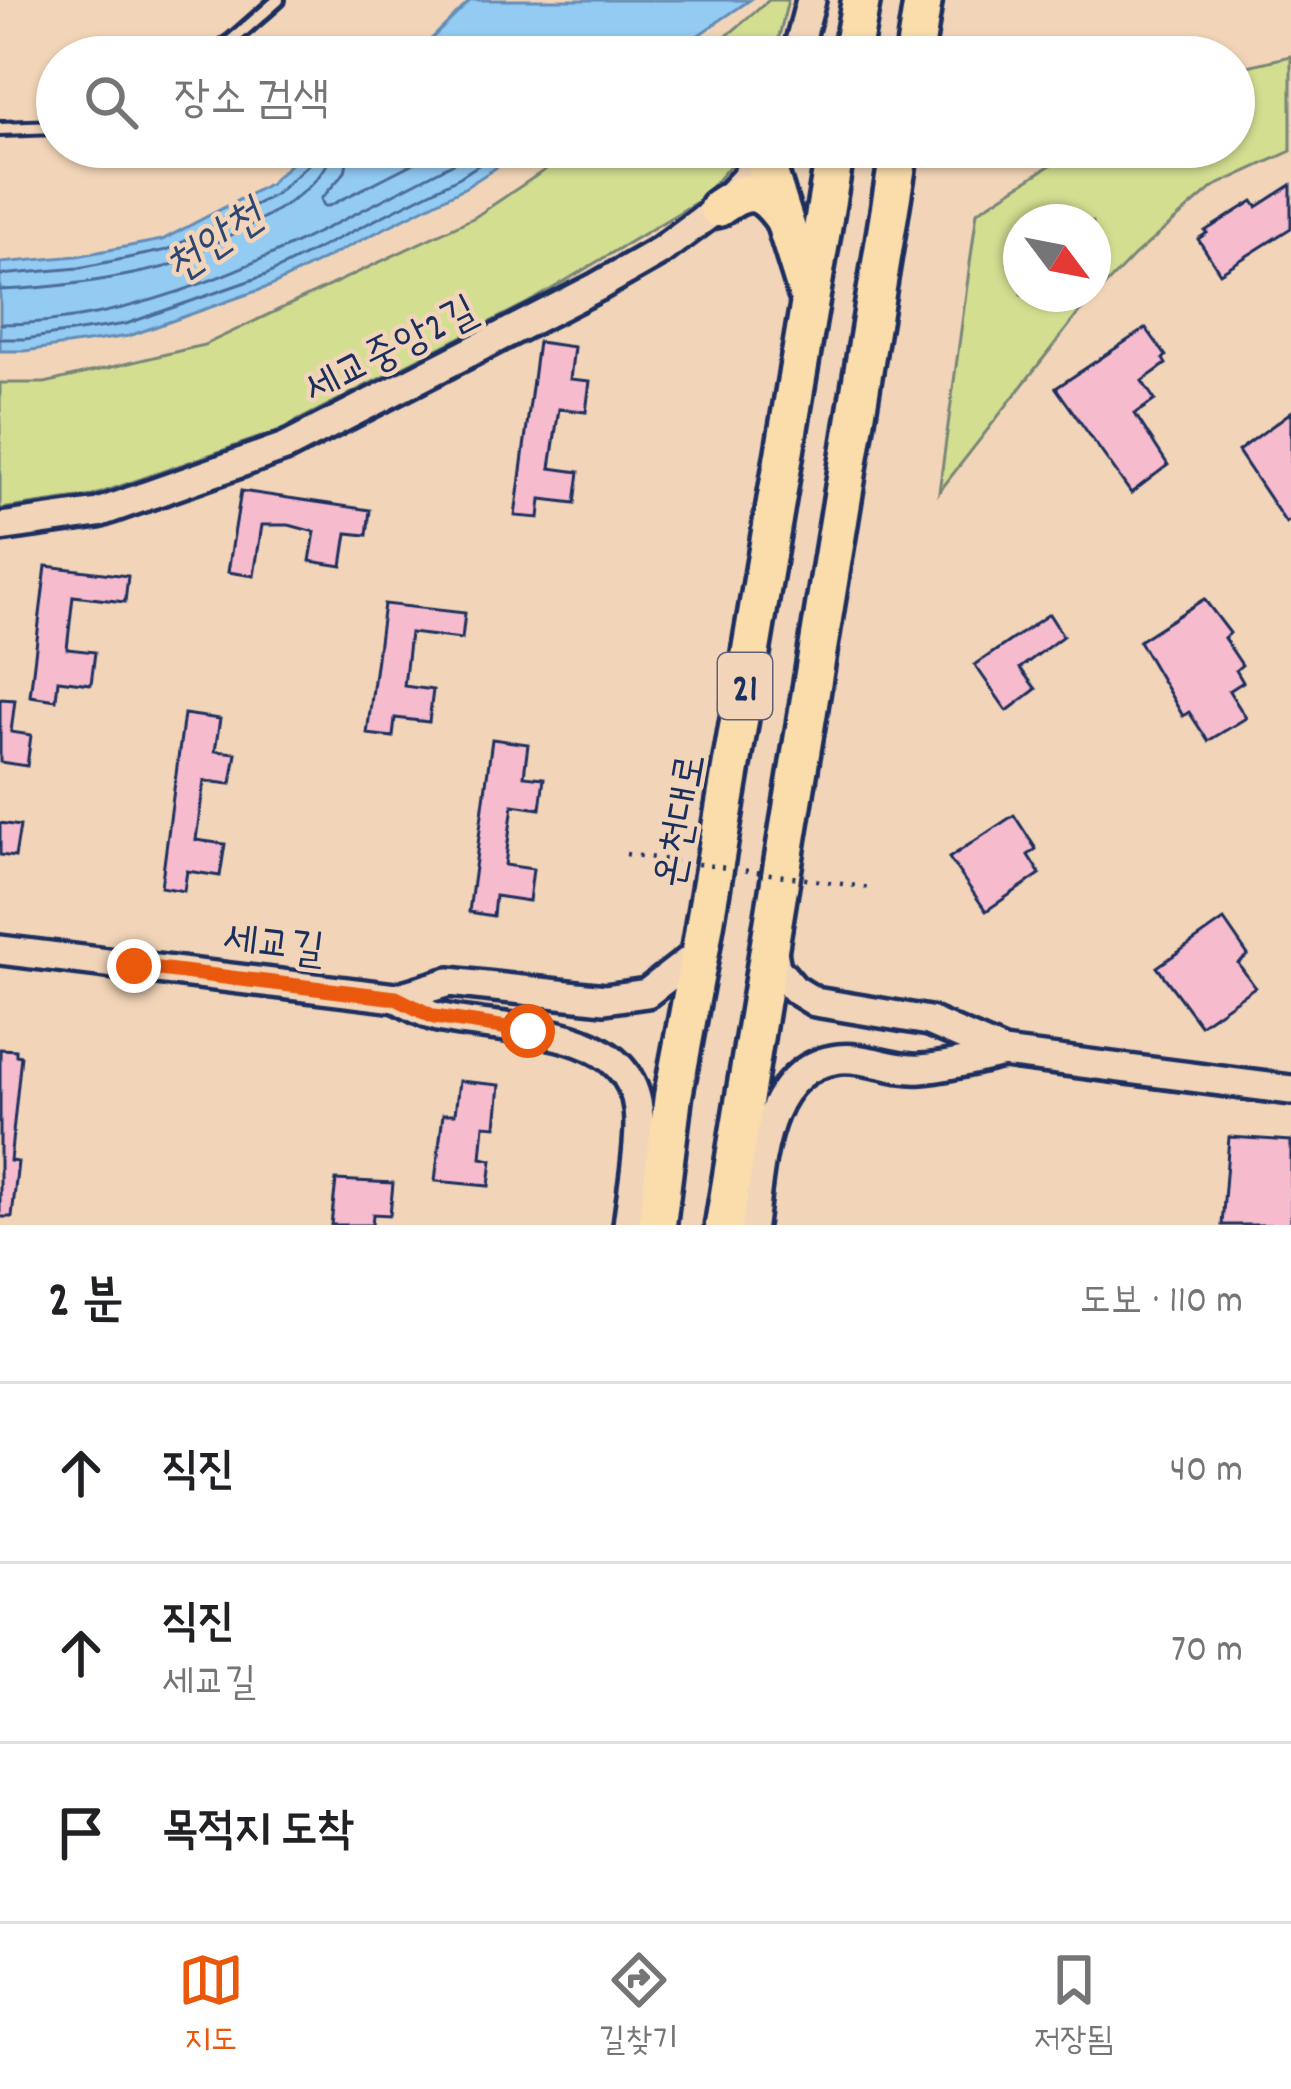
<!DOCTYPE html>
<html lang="ko">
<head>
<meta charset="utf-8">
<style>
	:root { --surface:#fff; --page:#f6f6f6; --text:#202124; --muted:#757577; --line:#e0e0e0; --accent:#ea580c }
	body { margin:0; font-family:Dekko,"Poor Story",sans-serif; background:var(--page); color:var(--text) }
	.compass { position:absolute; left:1003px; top:204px; width:108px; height:108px; border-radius:50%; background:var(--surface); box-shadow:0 3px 9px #0004; rotate:122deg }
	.stop { position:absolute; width:36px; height:36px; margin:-27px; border:9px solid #ea580c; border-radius:50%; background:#fff }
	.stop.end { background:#ea580c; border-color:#fff; box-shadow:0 3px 12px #0008 }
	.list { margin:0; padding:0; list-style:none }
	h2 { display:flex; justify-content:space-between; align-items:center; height:156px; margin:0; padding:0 48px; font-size:51px }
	h2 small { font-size:39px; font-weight:400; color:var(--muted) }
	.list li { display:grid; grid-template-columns:78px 1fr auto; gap:36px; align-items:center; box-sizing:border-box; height:180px; padding:0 48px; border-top:3px solid var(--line) }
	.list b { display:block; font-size:45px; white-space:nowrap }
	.list p { margin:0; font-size:39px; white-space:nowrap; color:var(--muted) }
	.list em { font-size:39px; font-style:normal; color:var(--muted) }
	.icon { flex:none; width:66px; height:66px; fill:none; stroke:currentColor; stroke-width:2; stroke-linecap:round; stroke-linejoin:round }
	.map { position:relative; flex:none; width:1291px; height:1225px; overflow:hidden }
	.search { position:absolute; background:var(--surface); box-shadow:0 3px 9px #0004; left:36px; right:36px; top:36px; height:132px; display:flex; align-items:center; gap:30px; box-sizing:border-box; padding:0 42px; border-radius:66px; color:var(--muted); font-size:45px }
	.sheet { height:696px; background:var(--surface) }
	nav { display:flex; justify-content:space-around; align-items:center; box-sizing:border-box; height:168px; border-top:3px solid var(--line); background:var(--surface); font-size:33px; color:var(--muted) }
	nav a { display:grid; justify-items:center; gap:6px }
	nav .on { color:var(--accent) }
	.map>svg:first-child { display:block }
</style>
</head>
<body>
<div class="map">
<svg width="1291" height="1225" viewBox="0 0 1291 1225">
	<rect width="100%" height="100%" fill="#f2d5b8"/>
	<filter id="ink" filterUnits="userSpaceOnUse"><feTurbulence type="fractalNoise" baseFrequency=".00833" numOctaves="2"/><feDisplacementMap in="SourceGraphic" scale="24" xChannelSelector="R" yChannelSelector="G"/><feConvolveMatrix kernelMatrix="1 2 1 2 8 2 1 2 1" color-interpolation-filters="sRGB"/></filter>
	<g filter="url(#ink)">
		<g fill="#d4de91" stroke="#788678" stroke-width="3" fill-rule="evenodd">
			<path d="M769 0H788L774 57H702Z"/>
			<path d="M1291 56V151L1213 187 1135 255 1078 314 939 492 977 212 1079 147H1234V69ZM1093 222V294H1021V222Z"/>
			<path d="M579 147H742L734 161 700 200 535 299 275 432 92 496 0 509V383H45L204 345 475 217Z"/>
		</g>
		<g fill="#94cbf3" stroke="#648db7" stroke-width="3">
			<path d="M471 0H750L666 57H413Z"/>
			<path d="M309 147H528L466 187 271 286 129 336 25 351H0V263L77 256 162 240 269 184Z"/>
		</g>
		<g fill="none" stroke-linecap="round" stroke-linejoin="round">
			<g stroke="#4b6d9a" stroke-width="3">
				<path d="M350 147 345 172 321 199 324 206H329L445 147"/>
				<path d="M0 275 79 268 167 250 276 194 314 159 316 147"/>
				<path d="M0 290C55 288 111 280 165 267 182 262 199 251 215 243 250 225 329 191 332 147"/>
				<path d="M0 324C164 323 310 236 452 164L478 147"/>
				<path d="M0 339H25L126 324 266 275 460 177 506 147"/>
			</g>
		</g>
		<g fill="#f6bccd" stroke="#1b2f5e" stroke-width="3">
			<path d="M1291 185V228L1220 273 1198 239 1207 233 1205 231 1253 201 1257 207Z"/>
			<path d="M1146 328 1166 356 1163 359 1166 364 1142 381 1155 400 1135 414 1168 465 1131 493 1056 388Z"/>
			<path d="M538 342 574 347 570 379 590 381 586 412 559 409 550 468 579 472 575 503 541 499 539 518 515 516Z"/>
			<path d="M1291 412V519L1286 523 1238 451Z"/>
			<path d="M241 491 370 510 367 535 347 533 342 566 310 561 315 532 289 525H262L254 576 228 572Z"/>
			<path d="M46 566 128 576 125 602 73 596 67 649 95 652 91 684 58 680 56 700 30 696Z"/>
			<path d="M1204 599 1230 633 1224 638 1242 665 1236 670 1243 682 1229 691 1246 718 1208 741 1189 712 1183 716 1139 641Z"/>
			<path d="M384 604 465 613 462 639 410 633 404 686 433 690 429 722 395 718 393 737 367 734Z"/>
			<path d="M1049 614 1063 636 1020 668 1036 689 1007 711 975 665Z"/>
			<path d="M0 699 15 700 11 732 31 735 27 766 0 762Z"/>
			<path d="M184 714 220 719 215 751 236 753 231 784 204 781 196 840 225 844 220 876 187 871 184 891 161 887Z"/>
			<path d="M492 739 528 744 524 776 544 778 540 809 513 805 505 865 533 869 529 901 495 896 493 916 469 912Z"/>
			<path d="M1014 815 1036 849 1028 855 1040 874 986 911 949 858Z"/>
			<path d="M0 823 20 826 15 857 0 855Z"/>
			<path d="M1224 920 1248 955 1238 963 1255 987 1200 1025 1157 967Z"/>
			<path d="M0 1049 16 1050V1055L21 1056 10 1161 18 1162 12 1217H0Z"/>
			<path d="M459 1081 500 1085 496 1126 484 1125 481 1158 492 1160 489 1186 435 1181 443 1114H455Z"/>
			<path d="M1229 1137 1291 1141V1225H1222Z"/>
			<path d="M336 1180 393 1183 390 1215 373 1214 372 1225H331Z"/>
		</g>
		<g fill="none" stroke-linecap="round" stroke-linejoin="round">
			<defs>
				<g id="service">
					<path d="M208 57 231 41 278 0"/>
					<path d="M0 129 57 127"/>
				</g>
				<g id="tertiary">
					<path d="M796 57 811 0"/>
					<path d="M0 527 98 513 285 447 597 287 660 251 718 208 744 180 766 147"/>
					<path d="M772 946 776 968 794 989 815 1002 929 1021 1003 1053 1291 1090"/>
					<path d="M0 950 396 998C409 1004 423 1014 438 1017 508 1034 639 1019 639 1123 639 1156 632 1192 628 1225"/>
					<path d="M396 998 449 982 605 999 647 993 700 952"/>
					<path d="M752 1225C760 1167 762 1068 839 1059 865 1056 894 1071 921 1069 948 1067 976 1059 1003 1053"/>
				</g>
				<g id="trunk">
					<path d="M851 57 861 0"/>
					<path d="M914 57 923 0"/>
					<path d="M763 153 807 293"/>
					<path d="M718 208C749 186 761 188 783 218"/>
					<path d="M657 1225 673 1096 700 952 836 147"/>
					<path d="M724 1225 900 147"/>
				</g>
			</defs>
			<use href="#service" stroke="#1b2f5e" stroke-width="20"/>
			<use href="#tertiary" stroke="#1b2f5e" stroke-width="36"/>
			<use href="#trunk" stroke="#1b2f5e" stroke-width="45"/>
			<use href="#service" stroke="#f2d5b8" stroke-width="10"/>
			<use href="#tertiary" stroke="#f2d5b8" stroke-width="27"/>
			<use href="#trunk" stroke="#fbddab" stroke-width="36"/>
			<path stroke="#1b2f5e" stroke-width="4.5" stroke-dasharray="3 9" stroke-linecap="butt" d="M626 854 871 888"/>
		</g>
	</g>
	<g fill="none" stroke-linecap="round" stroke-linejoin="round" filter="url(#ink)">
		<path stroke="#ea580c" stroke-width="15" d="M134 966 396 998 434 1017 528 1031"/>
	</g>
	<g text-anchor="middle" stroke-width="9" stroke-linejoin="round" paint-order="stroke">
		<rect fill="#f2d5b8" stroke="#5c6179" stroke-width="3" x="718" y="653" width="54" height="66" rx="9"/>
		<g font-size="39" font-weight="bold" fill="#1b2f5e">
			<text x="745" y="700">21</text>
		</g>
		<g font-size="42" fill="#1b2f5e" stroke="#f2d5b8">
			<text transform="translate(389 347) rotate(-27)" y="15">세교중앙2길</text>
			<text transform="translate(677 820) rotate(-80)" y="15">온천대로</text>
			<text transform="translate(274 941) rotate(7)" y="15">세교길</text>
		</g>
		<g font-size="45" font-style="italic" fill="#2d4674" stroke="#f2d5b8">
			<text transform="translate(212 239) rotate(-35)" y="16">천안천</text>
		</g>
	</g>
</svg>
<svg class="compass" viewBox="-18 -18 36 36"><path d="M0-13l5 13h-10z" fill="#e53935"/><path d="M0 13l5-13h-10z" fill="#757577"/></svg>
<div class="stop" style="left:528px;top:1031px"></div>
<div class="stop end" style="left:134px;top:966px"></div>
<div class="search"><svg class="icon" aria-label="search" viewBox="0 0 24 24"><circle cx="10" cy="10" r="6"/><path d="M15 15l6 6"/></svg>장소 검색</div>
</div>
<section class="sheet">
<h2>2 분<small>도보 · 110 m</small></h2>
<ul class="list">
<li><svg class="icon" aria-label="ahead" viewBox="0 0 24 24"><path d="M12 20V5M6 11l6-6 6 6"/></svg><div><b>직진</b></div><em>40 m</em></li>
<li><svg class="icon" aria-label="ahead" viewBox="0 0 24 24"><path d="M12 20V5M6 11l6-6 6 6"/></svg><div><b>직진</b><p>세교길</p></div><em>70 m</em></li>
<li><svg class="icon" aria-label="arrive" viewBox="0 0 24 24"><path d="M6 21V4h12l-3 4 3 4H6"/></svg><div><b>목적지 도착</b></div></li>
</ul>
</section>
<nav>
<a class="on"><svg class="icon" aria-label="map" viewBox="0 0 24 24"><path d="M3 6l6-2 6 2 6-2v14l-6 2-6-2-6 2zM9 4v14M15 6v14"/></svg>지도</a>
<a><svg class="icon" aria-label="directions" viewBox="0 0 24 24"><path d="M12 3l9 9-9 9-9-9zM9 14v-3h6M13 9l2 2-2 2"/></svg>길찾기</a>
<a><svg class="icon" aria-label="saved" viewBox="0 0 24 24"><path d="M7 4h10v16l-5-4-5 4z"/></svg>저장됨</a>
</nav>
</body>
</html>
